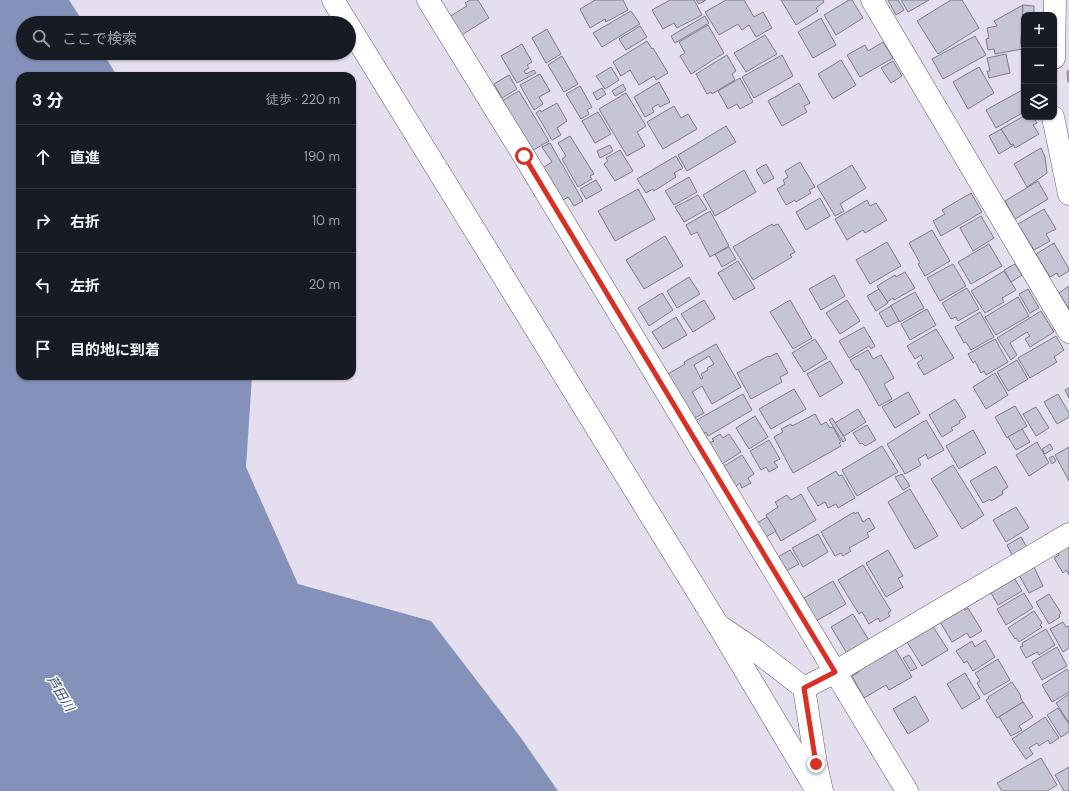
<!DOCTYPE html>
<html lang="ja">
<head>
<meta charset="utf-8">
<style>
	:root { --surface:#171b24; --page:#20242c; --text:#f1f3f6; --muted:#9ea1a6; --line:#363941 }
	body { margin:0; font-family:"DM Sans","Noto Sans JP",sans-serif; background:var(--page); color:var(--text) }
	.controls { position:absolute; right:12px; top:12px; display:grid; overflow:hidden; border-radius:8px; box-shadow:0 1px 3px #0004 }
	.controls button { width:36px; height:36px; display:grid; place-items:center; padding:0; border:0; border-bottom:1px solid var(--line); background:var(--surface); color:var(--text); font:20px sans-serif }
	.stop { position:absolute; width:12px; height:12px; margin:-9px; border:3px solid #d93025; border-radius:50%; background:#fff }
	.stop.end { background:#d93025; border-color:#fff; box-shadow:0 1px 4px #0008 }
	.list { margin:0; padding:0; list-style:none }
	h2 { display:flex; justify-content:space-between; align-items:center; height:52px; margin:0; padding:0 16px; font-size:17px }
	h2 small { font-size:13px; font-weight:400; color:var(--muted) }
	.list li { display:grid; grid-template-columns:26px 1fr auto; gap:12px; align-items:center; box-sizing:border-box; height:64px; padding:0 16px; border-top:1px solid var(--line) }
	.list b { display:block; font-size:15px; white-space:nowrap }
	.list em { font-size:13px; font-style:normal; color:var(--muted) }
	.icon { flex:none; width:22px; height:22px; fill:none; stroke:currentColor; stroke-width:2; stroke-linecap:round; stroke-linejoin:round }
	.map { position:relative; flex:none; width:1069px; height:791px; overflow:hidden }
	.search { position:absolute; background:var(--surface); box-shadow:0 1px 3px #0004; left:16px; top:16px; width:340px; height:44px; display:flex; align-items:center; gap:10px; box-sizing:border-box; padding:0 14px; border-radius:22px; color:var(--muted); font-size:15px }
	.panel { position:absolute; background:var(--surface); box-shadow:0 1px 3px #0004; left:16px; top:72px; width:340px; height:308px; border-radius:12px }
	.map>svg:first-child { display:block }
</style>
</head>
<body>
<div class="map">
<svg width="1069" height="791" viewBox="0 0 1069 791">
	<rect width="100%" height="100%" fill="#e5deee"/>
	<path fill="#8491b8" d="M0 0H69L84 23H23V53H103L117 76H20V376H252L246 467 298 584 431 621 521 738 558 791H0Z"/>
	<g fill="#c6c5d6" stroke="#7d7c8b" fill-rule="evenodd">
		<path d="M470 0H478L489 18 460 36 449 17 467 6 465 3Z"/>
		<path d="M595 0H623L628 10 606 22 605 19 590 28 580 9Z"/>
		<path d="M670 0H694L702 15 677 28 674 23 663 29 652 10Z"/>
		<path d="M696 0H706L699 4Z"/>
		<path d="M726 0H744L754 17 763 12 772 28 756 37 749 25 742 30 738 24 719 35 705 12Z"/>
		<path d="M781 0H823L824 2 816 8 818 11 796 25Z"/>
		<path d="M849 0H852L863 18 836 35 824 15Z"/>
		<path d="M888 0H898L904 10 896 15Z"/>
		<path d="M901 0H929L908 12Z"/>
		<path d="M951 0H962L979 28 938 54 917 21Z"/>
		<path d="M1023 5 1021 44 1022 49 995 54 994 49 988 50 986 39 989 38 987 28 997 26 994 21Z"/>
		<path d="M1023 5 1034 6V15H1024V44H1021Z"/>
		<path d="M631 11 640 24 602 47 593 33Z"/>
		<path d="M705 16 709 23 675 43 671 36Z"/>
		<path d="M821 18 836 45 813 58 798 32Z"/>
		<path d="M708 25 724 53 691 74 680 56 685 53 679 42Z"/>
		<path d="M640 26 647 37 626 50 619 39Z"/>
		<path d="M547 29 561 54 546 63 532 38Z"/>
		<path d="M765 35 777 54 746 72 734 53Z"/>
		<path d="M975 36 986 55 943 79 932 59Z"/>
		<path d="M647 41 652 49 653 48 668 73 656 80 654 76 639 85 630 70 621 76 613 62Z"/>
		<path d="M883 42 893 58 860 77 847 55 865 45 868 51Z"/>
		<path d="M522 44 532 62 527 65 529 68 524 71 526 74 534 70 536 73 517 83 501 56Z"/>
		<path d="M1006 54 1010 73 989 78 987 71H990L987 58Z"/>
		<path d="M727 55 736 71 732 74 735 80 712 94 711 92 707 94 696 74Z"/>
		<path d="M782 55 793 76 754 98 742 77Z"/>
		<path d="M562 56 578 84 564 92 548 65Z"/>
		<path d="M841 60 856 85 833 99 818 74Z"/>
		<path d="M893 61 902 76 891 83 881 68Z"/>
		<path d="M611 67 619 80 605 89 596 76Z"/>
		<path d="M979 67 994 93 968 109 953 82Z"/>
		<path d="M1067 71H1069V82H1068Z"/>
		<path d="M540 74 550 91 539 97 543 104 534 110 520 85Z"/>
		<path d="M509 75 517 89 502 98 494 84Z"/>
		<path d="M740 78 753 102 740 109 737 104 728 109 718 91Z"/>
		<path d="M659 82 670 102 660 107 658 104 652 108 654 112 645 117 634 97Z"/>
		<path d="M799 83 810 103 804 106 807 112 782 126 768 101Z"/>
		<path d="M623 84 626 90 615 96 612 91Z"/>
		<path d="M580 86 592 107 587 110 589 114 581 119 566 94Z"/>
		<path d="M602 88 606 94 597 100 593 93Z"/>
		<path d="M1024 89V112L996 128 986 110Z"/>
		<path d="M519 91 549 141 530 152 500 102Z"/>
		<path d="M626 93 646 126 637 132 645 146 627 156 599 109Z"/>
		<path d="M557 103 567 121 557 128 561 135 552 140 536 113 540 110 541 112Z"/>
		<path d="M674 106 681 118 688 114 697 129 663 149 647 122Z"/>
		<path d="M598 112 611 134 595 143 582 121Z"/>
		<path d="M1024 116V117H1033L1037 123 1033 125 1039 134 1015 148 1013 144 1011 145 1001 129Z"/>
		<path d="M726 126 736 142 687 171 678 155Z"/>
		<path d="M1001 129 1011 145 1013 144 1014 145 999 154 989 136Z"/>
		<path d="M570 136 594 174 590 176 592 179 578 187 562 159 566 156 558 143Z"/>
		<path d="M550 143 583 201 574 206 568 197 560 202 541 169 552 162 542 147Z"/>
		<path d="M610 145 613 151 600 158 597 151Z"/>
		<path d="M1041 148 1045 157 1047 173 1027 187 1014 164Z"/>
		<path d="M620 150 633 171 615 181 604 164 608 161 606 158Z"/>
		<path d="M676 156 683 168 674 173 676 177 654 191 653 189 646 193 637 179Z"/>
		<path d="M800 162 815 187 809 190 811 193 796 202 795 200 786 205 777 189 785 184 783 180 788 177 785 171Z"/>
		<path d="M766 164 774 178 764 184 756 170Z"/>
		<path d="M852 165 866 188 840 204 844 211 835 216 817 186Z"/>
		<path d="M744 170 756 192 715 216 703 195Z"/>
		<path d="M689 177 697 192 674 205 665 191Z"/>
		<path d="M596 180 602 190 586 199 580 189Z"/>
		<path d="M1038 181 1048 199 1015 219 1005 201Z"/>
		<path d="M638 189 655 219 615 241 598 211Z"/>
		<path d="M971 193 982 212 941 236 933 221 945 214 942 210Z"/>
		<path d="M698 195 707 209 684 222 675 207Z"/>
		<path d="M820 198 830 216 806 230 796 212Z"/>
		<path d="M867 200 870 206 876 203 887 220 865 233 863 230 847 240 835 219Z"/>
		<path d="M1044 209 1056 229 1046 234 1050 241 1034 250 1018 224Z"/>
		<path d="M710 211 729 246 710 257 697 232 691 235 686 225Z"/>
		<path d="M981 216 994 238 973 251 960 228Z"/>
		<path d="M772 224 773 226 778 224 795 252 790 255 792 257 753 280 733 247Z"/>
		<path d="M932 230 950 261 925 276 918 264 920 263 909 243Z"/>
		<path d="M665 236 683 266 644 289 626 260Z"/>
		<path d="M887 242 901 266 870 284 856 260Z"/>
		<path d="M1054 243 1069 269V271L1059 277 1057 273 1050 277 1036 254Z"/>
		<path d="M989 244 1002 266 971 284 958 262Z"/>
		<path d="M729 247 736 259 722 267 715 254Z"/>
		<path d="M738 261 755 288 734 300 718 273Z"/>
		<path d="M953 264 966 286 940 301 927 278Z"/>
		<path d="M1015 264 1022 275 1011 282 1004 270Z"/>
		<path d="M1004 271 1016 290 1002 298 1004 302 985 313 971 291Z"/>
		<path d="M905 272 915 288 894 300 893 298 887 302 877 286 895 275 896 277Z"/>
		<path d="M834 275 845 296 821 310 809 289Z"/>
		<path d="M689 277 700 294 677 308 667 291Z"/>
		<path d="M1069 286V309L1059 293Z"/>
		<path d="M967 288 979 309 958 321 956 317 951 319 942 303Z"/>
		<path d="M879 289 888 303 876 311 867 296Z"/>
		<path d="M1028 289 1039 308 1030 313 1019 294Z"/>
		<path d="M915 292 924 308 900 322 890 306Z"/>
		<path d="M662 293 673 310 649 326 638 308Z"/>
		<path d="M1018 297 1029 316 996 335 985 317Z"/>
		<path d="M704 300 715 318 693 332 681 314Z"/>
		<path d="M790 300 812 338 793 349 770 312Z"/>
		<path d="M847 300 860 321 840 334 826 313Z"/>
		<path d="M891 306 899 321 887 327 879 313Z"/>
		<path d="M927 309 936 325 910 340 901 324Z"/>
		<path d="M1041 311 1054 332 1030 347 1025 339 1030 336 1027 332 1010 343 1017 355 1011 360 997 338Z"/>
		<path d="M980 312 994 337 971 350 966 342 964 343 955 327Z"/>
		<path d="M676 317 687 335 663 349 652 332Z"/>
		<path d="M864 327 875 346 871 349 869 346 849 358 839 341Z"/>
		<path d="M936 329 954 358 924 375 917 363 923 359 921 355 915 359 907 346Z"/>
		<path d="M1056 336 1064 350 1054 357 1057 362 1030 378 1018 358Z"/>
		<path d="M815 339 827 358 804 372 792 353Z"/>
		<path d="M995 339 1008 362 986 375 984 371 981 373 975 361 973 363 968 354Z"/>
		<path d="M716 344 741 387 712 404 702 386 692 392 704 413 693 419 668 374 685 364 684 362ZM709 356 714 364 707 368 708 370 701 374 703 378 701 379 694 365Z"/>
		<path d="M868 350 873 359 881 355 894 378 884 384 892 399 879 406 858 369 856 370 850 360Z"/>
		<path d="M777 353 788 373 780 377 782 382 751 399 737 373 768 356 769 357Z"/>
		<path d="M1017 360 1028 379 1008 391 997 372Z"/>
		<path d="M830 361 843 383 820 397 807 374Z"/>
		<path d="M995 373 1008 395 986 409 973 387Z"/>
		<path d="M1069 388V398L1065 390Z"/>
		<path d="M794 389 806 409 771 429 759 409Z"/>
		<path d="M908 392 920 413 895 428 882 407Z"/>
		<path d="M743 394 752 410 708 436 706 432 703 434 695 421Z"/>
		<path d="M1058 394 1069 413V417L1057 424 1044 402Z"/>
		<path d="M955 399 966 417 959 421 960 423 951 428 953 430 942 437 929 415Z"/>
		<path d="M1015 406 1027 426 1007 438 995 417Z"/>
		<path d="M1036 407 1049 428 1036 436 1023 414Z"/>
		<path d="M858 409 866 422 844 436 835 423Z"/>
		<path d="M815 414 821 425 826 422 830 428 833 427 841 442 839 443 841 446 793 473 774 437 783 432 781 429 791 424 792 426Z"/>
		<path d="M755 416 768 437 749 449 736 428Z"/>
		<path d="M832 418 846 440 843 442 829 420Z"/>
		<path d="M926 420 944 450 928 459 926 454 918 459 921 465 905 474 887 444Z"/>
		<path d="M867 425 876 440 865 446 862 443 860 444 853 433Z"/>
		<path d="M1022 429 1030 442 1016 450 1008 437Z"/>
		<path d="M973 430 986 453 959 469 946 446Z"/>
		<path d="M720 434 723 438 729 434 741 452 722 464 709 443 714 441 712 439Z"/>
		<path d="M769 440 780 459 774 462 778 467 769 472 766 467 761 470 750 451Z"/>
		<path d="M1037 442 1049 463 1029 476 1016 455Z"/>
		<path d="M1050 444 1053 449 1045 454 1042 449Z"/>
		<path d="M882 446 898 472 857 496 842 470Z"/>
		<path d="M1069 447V481L1055 455Z"/>
		<path d="M742 455 754 474 748 478 751 483 742 488 740 483 736 486 724 466Z"/>
		<path d="M1053 456 1056 461 1052 464 1049 458Z"/>
		<path d="M953 465 984 515 962 529 931 479Z"/>
		<path d="M996 466 1008 487 1002 491 1003 494 991 501 990 499 983 503 970 481Z"/>
		<path d="M836 471 839 476 842 475 855 498 838 508 836 504 828 508 825 502 818 506 807 488Z"/>
		<path d="M902 474 910 486 903 490 895 477Z"/>
		<path d="M910 489 938 536 915 549 888 502Z"/>
		<path d="M801 494 816 520 781 541 766 515 778 507 775 502 787 495 791 500Z"/>
		<path d="M1016 507 1029 528 1006 542 993 520Z"/>
		<path d="M854 512 855 514 858 512 863 522 869 518 875 528 867 533 869 537 849 548 851 551 843 556 841 553 835 556 821 532Z"/>
		<path d="M767 517 776 531 766 537 757 523Z"/>
		<path d="M818 534 828 552 803 567 792 548Z"/>
		<path d="M1021 537 1028 549 1013 557 1007 545Z"/>
		<path d="M1069 544V575L1066 570 1063 573 1054 558 1059 555 1056 550Z"/>
		<path d="M790 550 799 564 786 571 778 557Z"/>
		<path d="M888 550 903 576 898 578 903 587 886 597 866 563Z"/>
		<path d="M863 565 891 611 888 613 890 616 880 622 878 618 869 624 862 612 859 614 838 580Z"/>
		<path d="M1033 565 1043 586 1029 593 1018 573Z"/>
		<path d="M1013 576 1022 591 998 605 990 591Z"/>
		<path d="M833 581 846 604 816 621 804 598Z"/>
		<path d="M1024 593 1033 608 1006 625 997 609Z"/>
		<path d="M1049 594 1061 613 1059 615 1060 617 1049 624 1036 602Z"/>
		<path d="M963 606 965 610 968 608 982 631 970 638 967 633 952 642 939 620Z"/>
		<path d="M1034 611 1042 623 1040 625 1042 627 1019 642 1016 638 1015 639 1008 628Z"/>
		<path d="M853 614 870 642 848 655 831 627Z"/>
		<path d="M1063 622 1066 627 1068 626 1069 627V648L1063 652 1050 629Z"/>
		<path d="M932 625 948 650 922 666 907 642Z"/>
		<path d="M1046 629 1055 645 1039 655 1037 652 1026 658 1020 647 1023 646 1022 643Z"/>
		<path d="M985 640 995 657 973 671 967 661 964 663 956 651 972 641 975 647Z"/>
		<path d="M894 647 912 677 889 690 886 685 864 698 852 676 859 672 857 669Z"/>
		<path d="M1057 647 1067 666 1042 680 1032 662Z"/>
		<path d="M909 655 917 668 911 671 903 658Z"/>
		<path d="M998 659 1010 680 984 695 977 683 980 681 975 673Z"/>
		<path d="M1067 669 1069 673V692L1052 702 1042 685Z"/>
		<path d="M965 673 980 698 962 709 947 684Z"/>
		<path d="M1012 682 1021 696 1020 697 1023 702 997 718 986 700 989 698 988 697Z"/>
		<path d="M1069 694V723L1056 703Z"/>
		<path d="M915 696 929 721 908 734 893 709Z"/>
		<path d="M1023 702 1033 717 1019 726 1022 730 1011 736 999 717Z"/>
		<path d="M1058 708 1069 724V732L1061 737 1047 715Z"/>
		<path d="M1045 717 1059 738 1050 744 1048 740 1039 746 1037 743 1029 748 1033 754 1026 759 1012 739Z"/>
		<path d="M1041 758 1057 785 1047 791H1002L997 783Z"/>
		<path d="M1069 767V791H1064L1055 775Z"/>
	</g>
	<g fill="none" stroke-linecap="round" stroke-linejoin="round">
		<defs>
			<g id="minor">
				<path d="M428 0 524 156 907 791"/>
				<path d="M872 0 1069 332"/>
				<path d="M1054 58 1055 0"/>
				<path d="M1053 117 1069 194"/>
				<path d="M718 625 755 650 804 688"/>
				<path d="M822 791 816 764 804 688 835 672 1069 534"/>
			</g>
			<g id="tertiary">
				<path d="M333 0 347 23"/>
				<path d="M349 26 718 625 817 791"/>
			</g>
		</defs>
		<use href="#minor" stroke="#605967" stroke-width="23"/>
		<use href="#tertiary" stroke="#605967" stroke-width="23"/>
		<use href="#minor" stroke="#fff" stroke-width="22"/>
		<use href="#tertiary" stroke="#fff" stroke-width="22"/>
	</g>
	<g fill="none" stroke-linecap="round" stroke-linejoin="round">
		<path stroke="#d93025" stroke-width="5" d="M524 156 835 672 804 688 816 764"/>
	</g>
	<g text-anchor="middle" stroke-width="3" stroke-linejoin="round" paint-order="stroke">
		<g font-size="13" font-style="italic" fill="#39497d" stroke="#fff">
			<text transform="translate(61 693) rotate(58)" y="5">芦田川</text>
		</g>
	</g>
</svg>
<div class="controls">
<button>+</button>
<button>−</button>
<button><svg class="icon" aria-label="layers" viewBox="0 0 24 24"><path d="M12 4l9 5-9 5-9-5zM3 14l9 5 9-5"/></svg></button>
</div>
<div class="stop" style="left:524px;top:156px"></div>
<div class="stop end" style="left:816px;top:764px"></div>
<div class="search"><svg class="icon" aria-label="search" viewBox="0 0 24 24"><circle cx="10" cy="10" r="6"/><path d="M15 15l6 6"/></svg>ここで検索</div>
<section class="panel">
<h2>3 分<small>徒歩 · 220 m</small></h2>
<ul class="list">
<li><svg class="icon" aria-label="ahead" viewBox="0 0 24 24"><path d="M12 20V5M6 11l6-6 6 6"/></svg><div><b>直進</b></div><em>190 m</em></li>
<li><svg class="icon" aria-label="right" viewBox="0 0 24 24"><path d="M7 20v-9h11M14 6l5 5-5 5"/></svg><div><b>右折</b></div><em>10 m</em></li>
<li><svg class="icon" aria-label="left" viewBox="0 0 24 24"><path d="M17 20v-9H6M10 6l-5 5 5 5"/></svg><div><b>左折</b></div><em>20 m</em></li>
<li><svg class="icon" aria-label="arrive" viewBox="0 0 24 24"><path d="M6 21V4h12l-3 4 3 4H6"/></svg><div><b>目的地に到着</b></div></li>
</ul>
</section>
</div>
</body>
</html>
